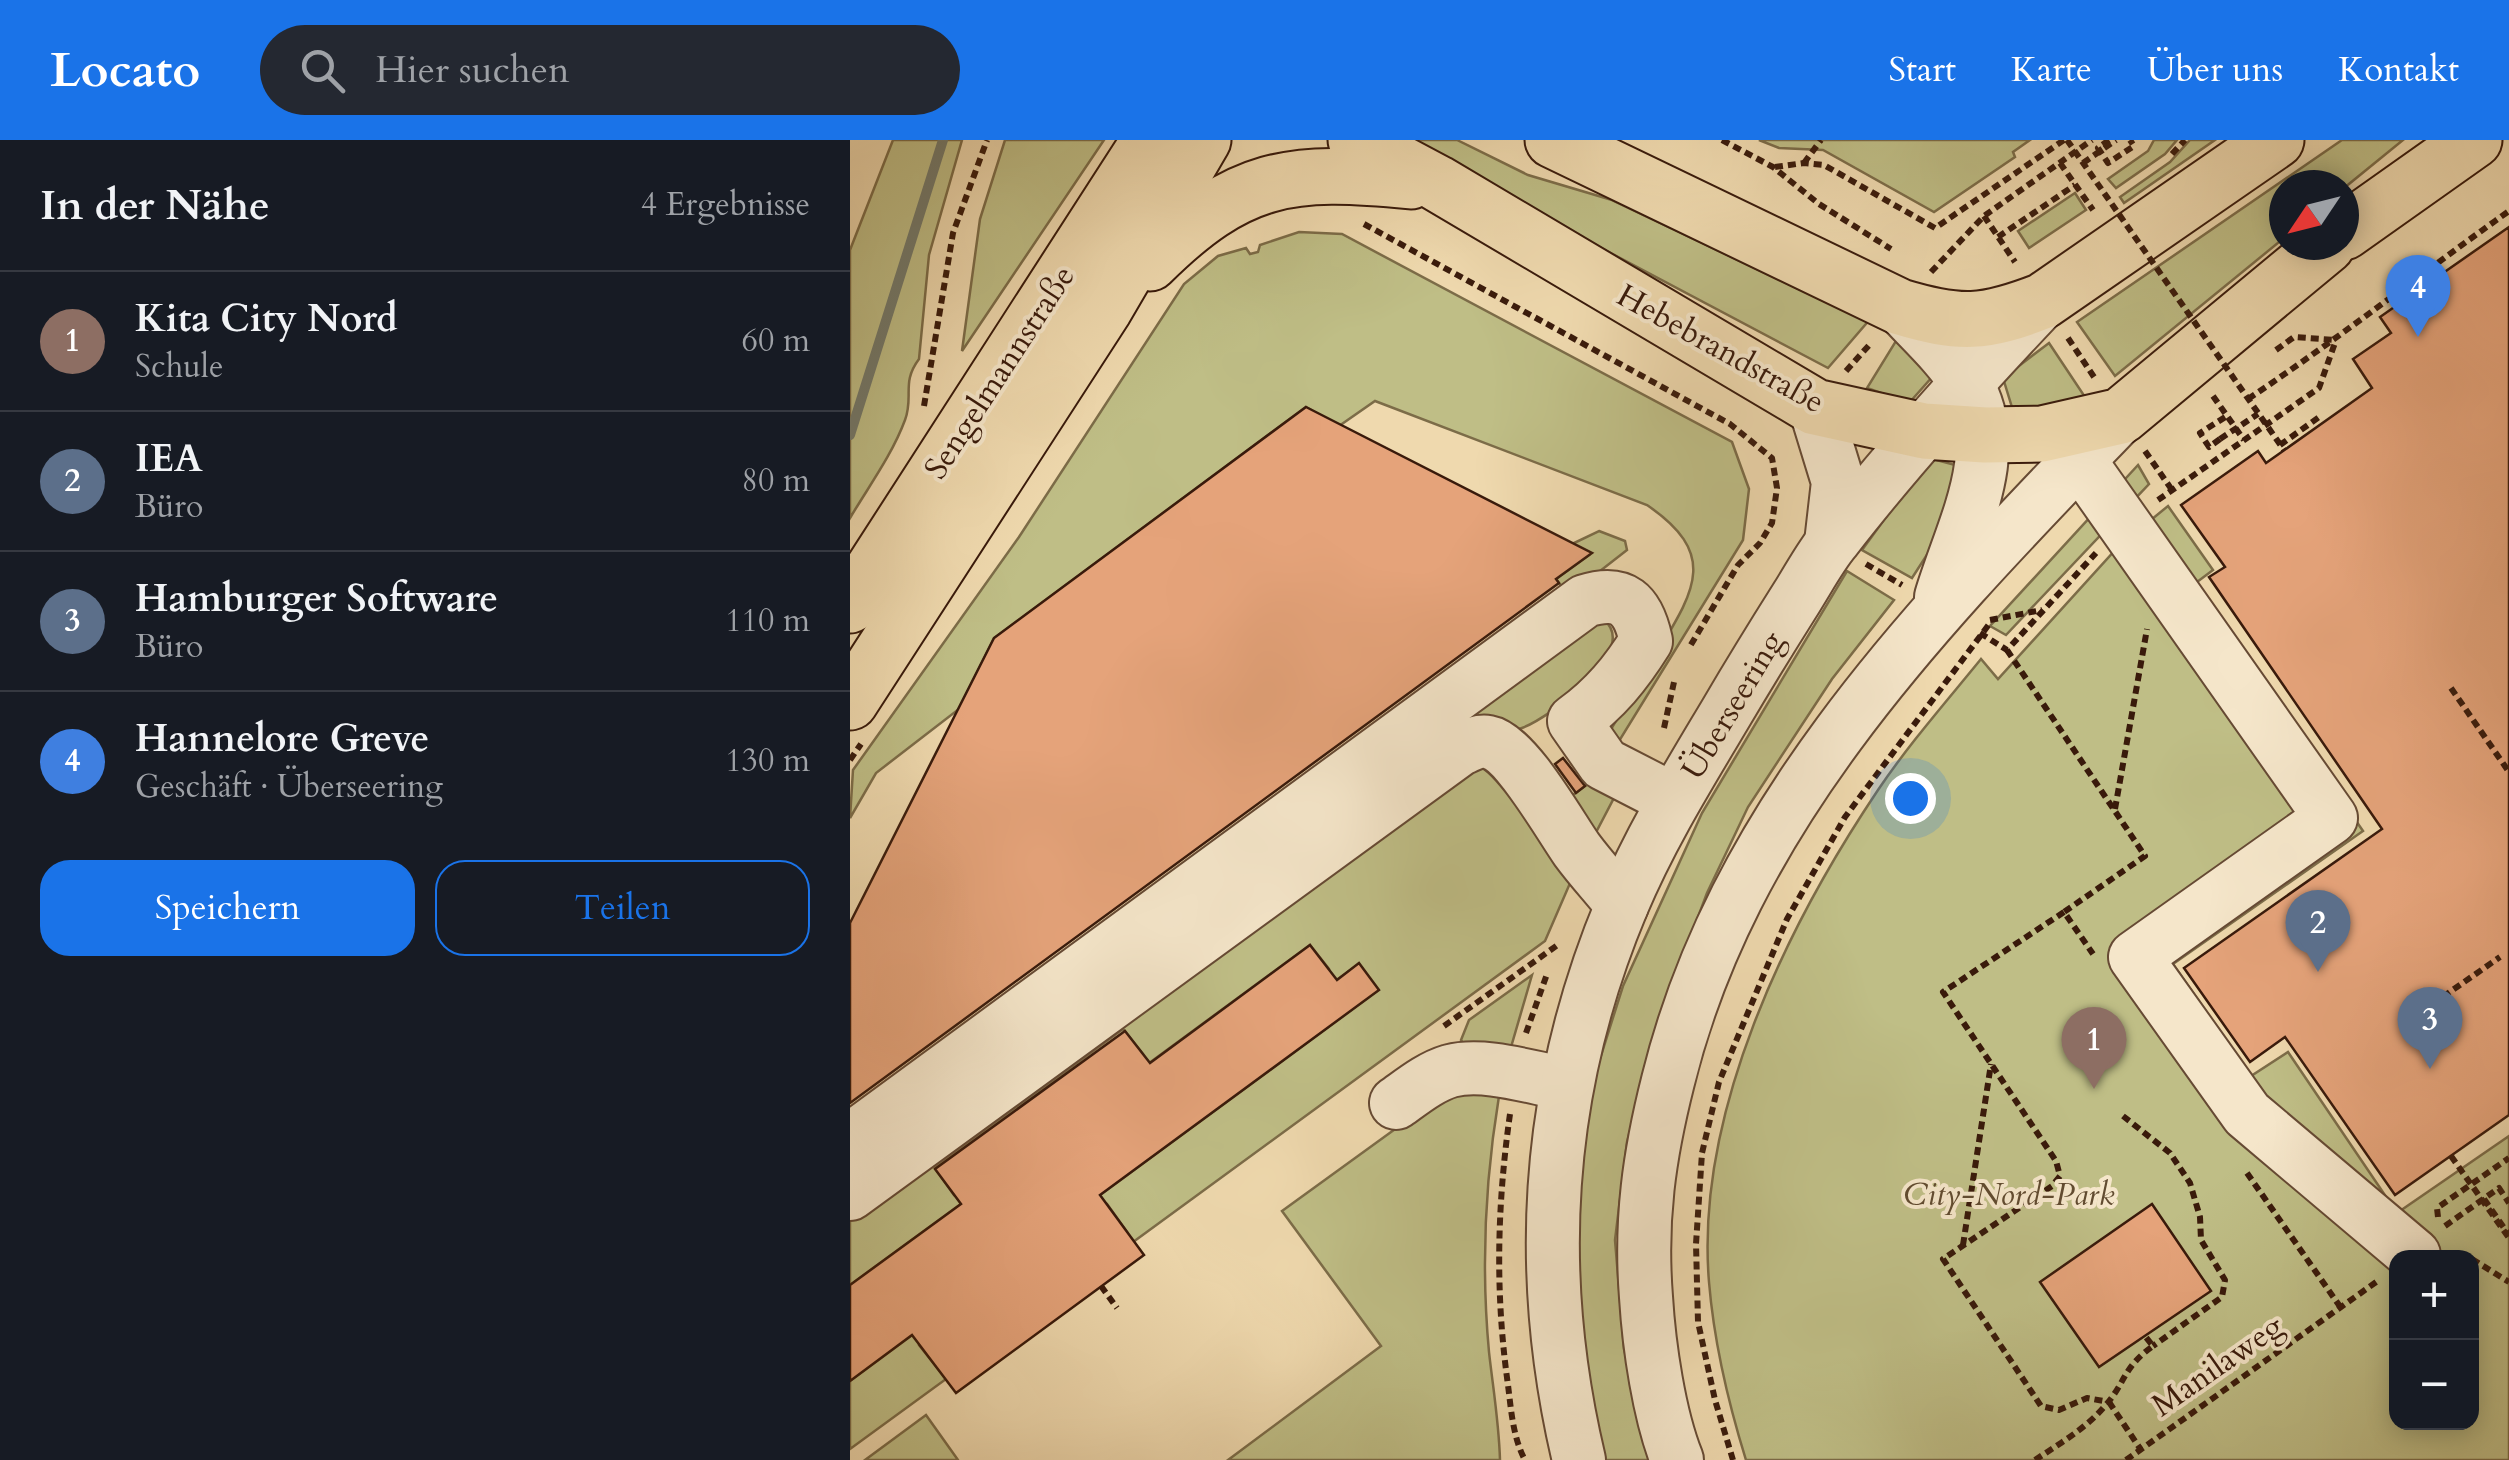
<!DOCTYPE html>
<html lang="de">
<head>
<meta charset="utf-8">
<style>
	:root { --surface:#171b24; --page:#242831; --text:#f1f3f6; --muted:#9ea1a6; --line:#363941; --accent:#1a73e8 }
	body { margin:0; font-family:Cardo,serif; background:var(--page); color:var(--text) }
	.controls { position:absolute; right:30px; bottom:30px; display:grid; overflow:hidden; border-radius:20px; box-shadow:0 5px 25px #0003 }
	.controls button { width:90px; height:90px; display:grid; place-items:center; padding:0; border:0; border-bottom:2px solid var(--line); background:var(--surface); color:var(--text); font:50px sans-serif }
	.compass { position:absolute; left:1419px; top:30px; width:90px; height:90px; border-radius:50%; background:var(--surface); box-shadow:0 5px 25px #0003; rotate:235deg }
	.you { position:absolute; left:1060px; top:658px; width:35px; height:35px; margin:-25px; border:8px solid #fff; border-radius:50%; background:#1a73e8; box-shadow:0 0 0 15px #1a73e833 }
	.badge { display:grid; place-items:center; width:65px; height:65px; border-radius:50%; background:var(--accent); color:#fff; font-size:32px; font-weight:700 }
	.pin { position:absolute; translate:-50% -82px; filter:drop-shadow(0 2px 5px #0008) }
	.pin::after { content:''; position:absolute; top:52px; width:35px; height:30px; background:inherit; clip-path:polygon(0 0,100% 0,50% 100%) }
	.list { margin:0; padding:0; list-style:none }
	h2 { display:flex; justify-content:space-between; align-items:center; height:130px; margin:0; padding:0 40px; font-size:42px }
	h2 small { font-size:32px; font-weight:400; color:var(--muted) }
	.list li { display:grid; grid-template-columns:65px 1fr auto; gap:30px; align-items:center; box-sizing:border-box; height:140px; padding:0 40px; border-top:2px solid var(--line) }
	.list b { display:block; font-size:38px; white-space:nowrap }
	.list p { margin:0; font-size:32px; white-space:nowrap; color:var(--muted) }
	.list em { font-size:32px; font-style:normal; color:var(--muted) }
	.actions { display:flex; gap:20px; padding:30px 40px }
	.actions a { flex:1; padding:22px 0; border:2px solid var(--accent); border-radius:30px; text-align:center; font-size:35px; color:var(--accent) }
	.actions .main { background:var(--accent); color:#fff }
	.icon { flex:none; width:55px; height:55px; fill:none; stroke:currentColor; stroke-width:2; stroke-linecap:round; stroke-linejoin:round }
	.map { position:relative; flex:none; width:1659px; height:1320px; overflow:hidden }
	header { display:flex; align-items:center; gap:60px; box-sizing:border-box; height:140px; padding:0 50px; background:var(--accent); color:#fff }
	header strong { font-size:48px }
	nav { display:flex; gap:55px; margin-inline-start:auto; font-size:35px }
	.search { width:700px; height:90px; background:var(--page); display:flex; align-items:center; gap:25px; box-sizing:border-box; padding:0 35px; border-radius:55px; color:var(--muted); font-size:38px }
	main { display:flex }
	aside { flex:1; background:var(--surface) }
	.map>svg:first-child { display:block }
</style>
</head>
<body>
<header>
<strong>Locato</strong>
<div class="search"><svg class="icon" aria-label="search" viewBox="0 0 24 24"><circle cx="10" cy="10" r="6"/><path d="M15 15l6 6"/></svg>Hier suchen</div>
<nav><a>Start</a><a>Karte</a><a>Über uns</a><a>Kontakt</a></nav>
</header>
<main>
<aside>
<h2>In der Nähe<small>4 Ergebnisse</small></h2>
<ul class="list">
<li><span class="badge" style="background:#8d6e63">1</span><div><b>Kita City Nord</b><p>Schule</p></div><em>60 m</em></li>
<li><span class="badge" style="background:#5c6f8a">2</span><div><b>IEA</b><p>Büro</p></div><em>80 m</em></li>
<li><span class="badge" style="background:#5c6f8a">3</span><div><b>Hamburger Software</b><p>Büro</p></div><em>110 m</em></li>
<li><span class="badge" style="background:#3f7fe0">4</span><div><b>Hannelore Greve</b><p>Geschäft · Überseering</p></div><em>130 m</em></li>
</ul>
<div class="actions"><a class="main">Speichern</a><a>Teilen</a></div>
</aside>
<div class="map">
<svg width="1659" height="1320" viewBox="0 0 1659 1320">
	<rect width="100%" height="100%" fill="#efd9ae"/>
	<filter id="stains"><feTurbulence type="fractalNoise" baseFrequency=".002" numOctaves="4"/><feColorMatrix values="0 0 0 0 .2 0 0 0 0 .09 0 0 0 0 .02 0 0 0 .5 -.17"/></filter>
	<radialGradient id="worn" r=".72"><stop offset=".6" stop-color="#630" stop-opacity="0"/><stop offset="1" stop-color="#630" stop-opacity=".3"/></radialGradient>
	<g fill="#bfbe86" stroke="#7c6c48" stroke-width="2.5" fill-rule="evenodd">
		<path d="M43 0H112L79 115 69 219C51 243 64 256 55 280 42 315 19 346 0 378V110Z"/>
		<path d="M155 0H254L112 211 130 79Z"/>
		<path d="M547 0H607L678 35 762 60 974 161 1021 178 978 228Z"/>
		<path d="M909 0H1180L1163 12 1165 17 1084 72 973 10 929 8Z"/>
		<path d="M1304 0H1327L1315 14 1266 48 1258 39 1298 11Z"/>
		<path d="M1340 0H1365L1274 63 1270 57 1320 22Z"/>
		<path d="M1492 0H1553L1494 48V45H1434V98L1265 236 1227 182Z"/>
		<path d="M1225 53 1236 70 1179 108 1168 91Z"/>
		<path d="M449 92 492 94 882 302 899 349 893 400 766 606 758 594C775 566 793 537 810 508 846 448 867 413 797 365L525 261 489 286 456 267 144 498 109 569 26 633 0 678 3 630 169 397 334 144 368 116 396 108 400 114 408 112 410 105Z"/>
		<path d="M1049 196 1083 236 1059 263 1017 248Z"/>
		<path d="M1199 203 1235 257 1165 277 1153 238Z"/>
		<path d="M1079 318 1109 326 1082 407 1062 438 1012 410Z"/>
		<path d="M1288 325 1299 344 1156 495 1140 486Z"/>
		<path d="M1318 366 1363 430 1343 445 1513 691 1323 824 1401 936 1438 912 1547 1073 1659 996V1320H896C878 1262 864 1203 859 1142 845 974 936 787 1028 650 1059 604 1096 562 1131 519L1148 539 1268 407ZM1546 1118H1622V1282H1546Z"/>
		<path d="M749 391 775 401 777 410 718 456 706 439 739 415 722 404Z"/>
		<path d="M997 431 1044 460 982 539 898 667 857 753 808 884 777 1002 765 1100 774 1209 800 1320H754L733 1237 724 1062 742 944 773 846 852 673Z"/>
		<path d="M753 479C793 510 699 578 672 588 649 596 618 593 594 595Z"/>
		<path d="M634 624 724 734 695 801 253 1124 246 1115 277 1092 257 1064 242 1061 528 850 509 824 478 846 479 829 460 805 291 929 293 914 273 889 85 1028 104 1055 119 1058 0 1145V1077Z"/>
		<path d="M740 642 766 654 742 700 712 663Z"/>
		<path d="M682 835 659 914 618 910 611 900 619 880Z"/>
		<path d="M599 950 649 956C635 1041 631 1126 639 1212 643 1248 649 1283 650 1320H378L531 1206 432 1071Z"/>
		<path d="M222 1132 229 1142 0 1309V1241L69 1190V1205L89 1230Z"/>
		<path d="M76 1275 108 1320H15Z"/>
	</g>
	<g fill="none" stroke-linecap="round" stroke-linejoin="round">
		<path stroke="#737a6c" stroke-width="10" d="M0 295 93 0"/>
	</g>
	<g fill="#e5a37a" stroke="#391a0b" stroke-width="2.5">
		<path d="M1659 87V975L1545 1055 1435 897 1400 922 1334 828 1532 689 1359 437 1375 427 1331 365 1408 311 1416 323 1522 248 1503 219 1541 193 1530 177Z"/>
		<path d="M456 267 742 413 706 439 709 443 0 963V783L144 498Z"/>
		<path d="M713 618 735 646 726 653 705 624Z"/>
		<path d="M460 805 487 840 509 823 529 850 250 1055 294 1115 106 1253 62 1195 0 1241V1145L111 1064 85 1029 275 891 300 923Z"/>
		<path d="M1302 1064 1361 1151 1249 1227 1190 1142Z"/>
	</g>
	<g fill="none" stroke-linecap="round" stroke-linejoin="round">
		<defs>
			<g id="minor">
				<path d="M1050 167C1072 191 1099 215 1116 243 1157 310 1111 389 1091 457"/>
				<path d="M965 267 988 342 981 403"/>
				<path d="M1229 320 1481 678 1285 817 1397 974 1564 1115"/>
				<path d="M546 963C563 951 580 937 600 931 635 922 682 938 717 944"/>
				<path d="M0 1000 735 461C773 449 788 464 796 501 776 533 755 559 724 581L754 624 824 660"/>
				<path d="M0 1054 609 610C618 606 628 600 638 602 666 607 710 686 727 710 741 729 757 746 772 765"/>
				<path d="M729 1320C684 1131 696 946 772 765 800 698 839 635 876 573 899 534 923 495 947 457 959 438 970 417 984 400 1049 316 1120 238 1193 161"/>
				<path d="M827 1320C809 1275 799 1206 796 1157 790 1080 799 1016 818 941 885 669 1083 472 1271 276"/>
			</g>
			<g id="major">
				<path d="M506 0 587 43 965 267 1074 291 1135 295 1192 294 1271 276 1477 105"/>
				<path d="M703 0 1050 167C1110 185 1134 184 1193 161L1426 0"/>
				<path d="M1494 92 1624 0"/>
				<path d="M300 123C389 35 439 29 561 41"/>
				<path d="M0 465 300 0"/>
				<path d="M0 562 255 168 353 0"/>
			</g>
		</defs>
		<use href="#minor" stroke="#664a34" stroke-width="56"/>
		<use href="#major" stroke="#391a0b" stroke-width="59"/>
		<g stroke="#391a0b" stroke-width="6" stroke-dasharray="8 5" stroke-linecap="butt">
			<path d="M872 0 923 27 969 64 1041 109"/>
			<path d="M1259 0 1248 8 1258 23 1284 6 1280 0"/>
			<path d="M1322 14 1335 0"/>
			<path d="M954 23 971 0"/>
			<path d="M1210 23 1243 70"/>
			<path d="M925 27 954 23 974 25 1085 88 1214 0"/>
			<path d="M1134 76 1165 122"/>
			<path d="M514 84 880 284 922 318 927 348 922 383 910 403 888 425 839 508"/>
			<path d="M1148 97 1225 45"/>
			<path d="M1081 132 1134 76 1242 0"/>
			<path d="M1544 153 1562 178"/>
			<path d="M1218 198 1244 237"/>
			<path d="M1426 210 1444 197 1486 200"/>
			<path d="M996 231 1021 203"/>
			<path d="M1363 256 1394 300"/>
			<path d="M1398 259C1488 199 1572 133 1659 71"/>
			<path d="M74 266 103 93 137 0"/>
			<path d="M1370 299 1359 307 1350 293 1377 276"/>
			<path d="M1430 305 1472 275"/>
			<path d="M1295 311 1322 350"/>
			<path d="M1308 360 1469 248 1486 200"/>
			<path d="M1016 424 1052 445"/>
			<path d="M1140 480 1192 470"/>
			<path d="M1130 493 1157 510 1246 413"/>
			<path d="M1157 510 1295 716 1214 772 1243 814"/>
			<path d="M1601 548 1659 632"/>
			<path d="M814 588 824 542"/>
			<path d="M0 620 11 604"/>
			<path d="M1265 669 1297 489"/>
			<path d="M1214 772 1093 852 1206 1021 1210 1036 1202 1046 1093 1119 1191 1266 1209 1270 1237 1258 1259 1262"/>
			<path d="M1561 879 1650 817"/>
			<path d="M594 886 709 804"/>
			<path d="M676 893 697 834"/>
			<path d="M660 974C647 1066 645 1153 658 1245 661 1269 663 1298 675 1320"/>
			<path d="M1273 976 1320 1013 1340 1043 1350 1077 1351 1100 1375 1140 1372 1157 1303 1206"/>
			<path d="M1397 1033 1491 1168"/>
			<path d="M1634 1059 1659 1095"/>
			<path d="M1588 1077 1587 1068 1659 1018"/>
			<path d="M1595 1086 1649 1048 1659 1063"/>
			<path d="M1113 1105 1141 924"/>
			<path d="M1622 1119 1659 1142"/>
			<path d="M251 1146 267 1168"/>
			<path d="M1259 1262 1291 1310"/>
			<path d="M883 1320 865 1260 848 1182 846 1104 852 1013 869 942 937 779 995 677 1140 483"/>
			<path d="M1185 1320C1209 1304 1235 1289 1254 1267 1276 1243 1272 1228 1303 1206L1295 1196"/>
			<path d="M1276 1320 1529 1140"/>
		</g>
		<use href="#minor" stroke="#f5e6ca" stroke-width="52"/>
		<use href="#major" stroke="#efd9ae" stroke-width="55"/>
		<g stroke="#391a0b" stroke-width="6" stroke-dasharray="8 5" stroke-linecap="butt">
			<path d="M1217 0 1434 310"/>
			<path d="M1233 23 1266 0"/>
			<path d="M1370 299 1408 274"/>
			<path d="M1601 1016 1659 1098"/>
		</g>
	</g>
	<g text-anchor="middle" stroke-width="8" stroke-linejoin="round" paint-order="stroke">
		<g font-size="32" fill="#391a0b" stroke="#f5e6ca">
			<text transform="translate(871 208) rotate(29)" y="11">Hebebrandstraße</text>
			<text transform="translate(149 232) rotate(-57)" y="11">Sengelmannstraße</text>
			<text transform="translate(882 565) rotate(-59)" y="11">Überseering</text>
			<text transform="translate(1367 1225) rotate(-35)" y="11">Manilaweg</text>
		</g>
		<g font-size="32" font-style="italic" fill="#614b30" stroke="#f5e6ca">
			<text x="1159" y="1065">City-Nord-Park</text>
		</g>
	</g>
	<rect width="100%" height="100%" filter="url(#stains)"/>
	<rect width="100%" height="100%" fill="url(#worn)"/>
</svg>
<div class="controls">
<button>+</button>
<button>−</button>
</div>
<svg class="compass" viewBox="-18 -18 36 36"><path d="M0-13l5 13h-10z" fill="#e53935"/><path d="M0 13l5-13h-10z" fill="#9ea1a6"/></svg>
<div class="you"></div>
<div class="pin badge" style="left:1244px;top:949px;background:#8d6e63">1</div>
<div class="pin badge" style="left:1468px;top:832px;background:#5c6f8a">2</div>
<div class="pin badge" style="left:1580px;top:929px;background:#5c6f8a">3</div>
<div class="pin badge" style="left:1568px;top:197px;background:#3f7fe0">4</div>
</div>
</main>
</body>
</html>
